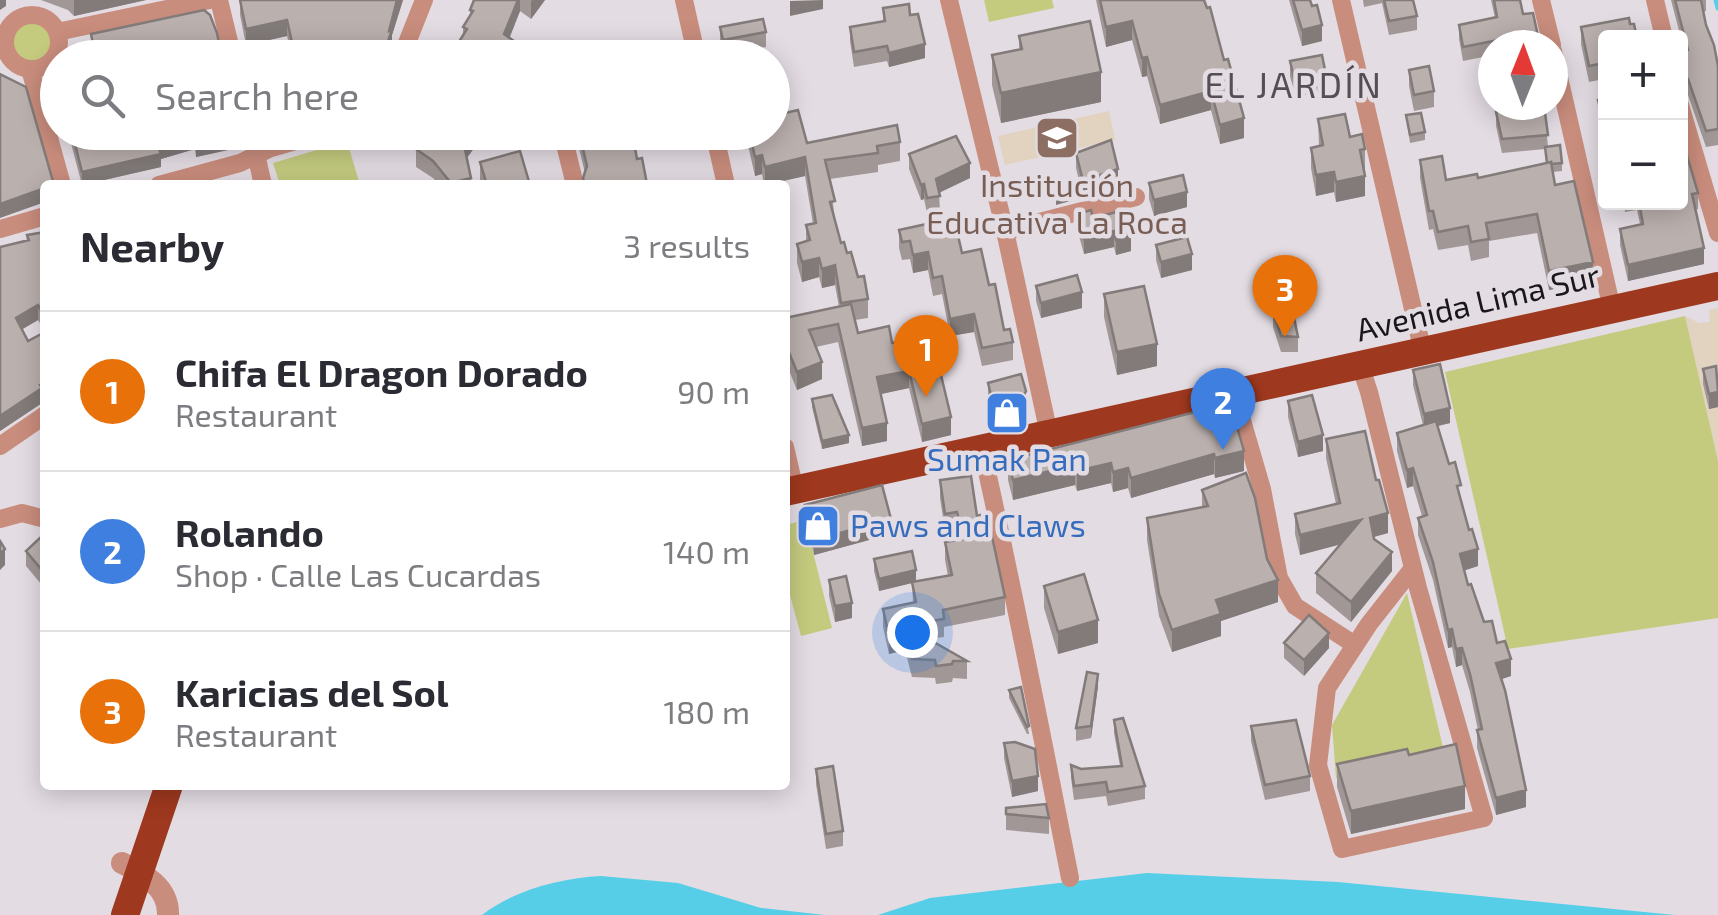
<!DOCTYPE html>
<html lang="en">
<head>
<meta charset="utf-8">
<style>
	:root { --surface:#fff; --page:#f7f7f7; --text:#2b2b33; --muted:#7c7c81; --line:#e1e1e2; --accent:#1a73e8 }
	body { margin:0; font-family:"Exo 2",sans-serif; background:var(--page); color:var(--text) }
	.controls { position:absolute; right:30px; top:30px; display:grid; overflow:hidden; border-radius:10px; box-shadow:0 5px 25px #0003 }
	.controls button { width:90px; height:90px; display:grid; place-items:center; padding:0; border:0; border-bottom:2px solid var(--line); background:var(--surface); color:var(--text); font:50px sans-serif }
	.compass { position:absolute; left:1478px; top:30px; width:90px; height:90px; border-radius:50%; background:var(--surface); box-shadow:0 5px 25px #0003; rotate:1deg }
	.you { position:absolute; left:912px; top:632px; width:35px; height:35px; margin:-25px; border:8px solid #fff; border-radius:50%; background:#1a73e8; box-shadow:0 0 0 15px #1a73e833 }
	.badge { display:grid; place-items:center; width:65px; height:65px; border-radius:50%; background:var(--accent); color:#fff; font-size:32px; font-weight:700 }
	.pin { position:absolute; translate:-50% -82px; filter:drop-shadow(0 2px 5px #0008) }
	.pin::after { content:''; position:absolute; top:52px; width:35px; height:30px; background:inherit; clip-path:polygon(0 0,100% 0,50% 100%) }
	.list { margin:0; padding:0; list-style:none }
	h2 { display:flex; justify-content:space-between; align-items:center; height:130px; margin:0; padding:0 40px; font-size:42px }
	h2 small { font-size:32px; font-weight:400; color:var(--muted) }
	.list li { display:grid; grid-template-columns:65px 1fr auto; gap:30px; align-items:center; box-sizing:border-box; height:160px; padding:0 40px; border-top:2px solid var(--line) }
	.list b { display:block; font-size:38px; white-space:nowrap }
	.list p { margin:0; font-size:32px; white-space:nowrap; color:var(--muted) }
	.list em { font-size:32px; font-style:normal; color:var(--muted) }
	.icon { flex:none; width:55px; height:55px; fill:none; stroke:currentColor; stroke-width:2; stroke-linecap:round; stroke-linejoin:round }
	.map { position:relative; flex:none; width:1718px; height:915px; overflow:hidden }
	.search { position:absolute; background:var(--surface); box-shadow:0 5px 25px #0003; left:40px; top:40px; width:750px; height:110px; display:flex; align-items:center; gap:25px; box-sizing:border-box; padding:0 35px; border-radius:55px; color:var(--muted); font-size:38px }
	.panel { position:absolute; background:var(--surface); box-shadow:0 5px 25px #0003; left:40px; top:180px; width:750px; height:610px; border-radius:10px }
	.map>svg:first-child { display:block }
</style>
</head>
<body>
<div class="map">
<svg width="1718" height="915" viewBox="0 0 1718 915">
	<rect width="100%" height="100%" fill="#e3dce3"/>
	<g fill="#e2d2c0">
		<path d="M1109 111 1115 140 1005 165 998 136Z"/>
		<path d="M1718 308V461L1685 316 1699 323 1710 322 1709 310Z"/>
	</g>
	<g fill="#c4cb7e">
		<path d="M984 0H1052L1054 8 989 22Z"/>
		<circle cx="32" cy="42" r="20"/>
		<path d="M347 141 360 185H280L273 163Z"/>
		<path d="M1685 316 1718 461V618L1508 649 1445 372Z"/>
		<path d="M805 520 832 628 801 636 785 576V525Z"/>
		<path d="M1407 593 1445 756 1336 778 1332 725Z"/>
	</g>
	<g fill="#56cee7">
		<path d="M1147 873 1338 882 1675 915H878L930 898Z"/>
		<path d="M601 876 678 883 761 908 825 915H482C514 890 561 878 601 876Z"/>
	</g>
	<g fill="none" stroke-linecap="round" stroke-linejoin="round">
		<path stroke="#56cee7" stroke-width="5" d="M1716 0 1718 8"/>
		<g stroke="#c98d7d" stroke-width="18">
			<path d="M219 0 233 58"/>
			<path d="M684 0 697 58"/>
			<path d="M949 0 1005 231 1049 434"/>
			<path d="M1341 0 1423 352"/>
			<path d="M1541 0 1552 45"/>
			<path d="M1655 0 1664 38"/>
			<circle cx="32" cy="42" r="27"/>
			<path d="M57 32 210 0"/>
			<path d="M1553 51 1612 309"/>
			<path d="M401 58 424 0"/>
			<path d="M30 69 62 185"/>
			<path d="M1680 105 1718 233"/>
			<path d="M251 132 263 185"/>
			<path d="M562 132 575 185"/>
			<path d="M714 132 726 185"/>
			<path d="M159 185 240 163 271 148 327 132"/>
			<path d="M0 229 45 216"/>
			<path d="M1005 231 1136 197"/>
			<path d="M1360 365 1369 392 1418 588 1484 818 1342 849 1318 765 1327 688 1369 624 1413 568"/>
			<path d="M1234 393 1262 489 1279 578 1295 606 1355 645"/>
			<path d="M0 446 45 415"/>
			<path d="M785 447 795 490"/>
			<path d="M982 449C1014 592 1042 735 1070 878"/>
			<path d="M0 519 22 513 45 519"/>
		</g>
		<path stroke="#c98d7d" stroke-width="22" d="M122 863C144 874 169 887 168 915"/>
		<g stroke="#9e381e" stroke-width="28">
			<path d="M785 492 1718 286"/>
			<path d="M125 915 169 785"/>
		</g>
	</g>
	<g fill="#a09796">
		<path d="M41 0H146L74 16 68 10Z"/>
		<path d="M240 0H403L392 35V47L292 57 287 36 246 45 240 15Z"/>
		<path d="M474 0H545L531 19 520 11 509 38 514 58H457V45L463 35V27L470 16V10Z"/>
		<path d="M1096 0H1204L1244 138 1220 144 1211 110 1160 124 1147 76 1142 77 1132 40 1106 47Z"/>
		<path d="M1289 0H1310L1322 41 1302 46Z"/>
		<path d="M1363 0H1413L1417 16V30L1389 35 1382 3 1364 7Z"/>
		<path d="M1491 0H1520L1523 14 1540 45H1493V55L1463 61 1459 39V25L1495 18Z"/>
		<path d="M1671 0H1706V11L1703 12 1718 66V145L1706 147 1688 95 1680 94V51L1684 50Z"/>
		<path d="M883 8 910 15 925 58 889 67 887 61 854 67 850 41V27L883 21Z"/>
		<path d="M720 27 766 32V47L723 56 720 43Z"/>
		<path d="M1581 27 1606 38V150L1598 116V100L1602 99 1599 80 1589 82 1581 44Z"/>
		<path d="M1019 36 1101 102 1001 123 992 85V55L1019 49Z"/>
		<path d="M1290 61 1326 90 1295 97 1290 77Z"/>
		<path d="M1409 70 1434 91V107L1414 111 1409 86Z"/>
		<path d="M1518 105H1544L1548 147 1562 163V171L1553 172 1555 185 1593 281 1549 290 1537 233 1489 241V257L1471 261 1468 245 1438 250 1433 229 1429 230 1420 178V160L1446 180 1478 178 1546 163 1545 149 1502 153 1496 126V112L1518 107Z"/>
		<path d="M1406 115 1425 132V140L1410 143Z"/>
		<path d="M1318 119 1350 137 1365 149V196L1336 202 1334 192 1316 196 1311 168V148L1319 146Z"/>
		<path d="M68 132H115L116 136 237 132V148L196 157 195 149 161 159V167L82 185Z"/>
		<path d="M575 132H632L637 159 647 185H583L585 173Z"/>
		<path d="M747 132H772L807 143 900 142V161L878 165V172L830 179 835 220 841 243 868 299V318L855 320 858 333 892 343 951 435 922 442 909 388 880 394 887 441 862 446 838 342 816 347 822 379 797 390 788 368 785 353V318L839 307 835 285 822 288 819 277 802 282 797 263V244L806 241V225L813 224 805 176 764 185 762 174 755 176 747 141Z"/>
		<path d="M1680 132 1698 193V209L1695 210 1704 264 1628 281 1620 245V229L1640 224 1637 210 1625 212 1623 202H1680Z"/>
		<path d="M416 149 467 158 471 185H439L433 178 416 167Z"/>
		<path d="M1076 153 1118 184 1083 197 1076 168Z"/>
		<path d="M909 154 970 178 939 193 940 211 927 213 924 199 921 200 909 169Z"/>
		<path d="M480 162 530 185H480Z"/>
		<path d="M1149 183 1187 207 1154 216 1149 199Z"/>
		<path d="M1124 210 1131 251 1116 255 1114 247 1084 254 1077 229V214L1093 218Z"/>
		<path d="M899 230 962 253 989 285 1004 330 1013 342V360L982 366 974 332 950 336 942 294 933 296 928 270 913 273 910 259 902 260 899 248Z"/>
		<path d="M45 232V331L38 320 22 329 28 341 45 332V396L42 398V403L0 431 27 235Z"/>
		<path d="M1156 245 1192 270 1161 278 1156 260Z"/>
		<path d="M1036 286 1082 308 1041 318 1036 301Z"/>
		<path d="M1104 294 1157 366 1117 375 1104 317Z"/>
		<path d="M1273 312 1298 337V352H1281L1273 327Z"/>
		<path d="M1703 369 1718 373V407L1709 409 1703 384Z"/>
		<path d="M1413 370 1450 423 1438 426 1461 502 1478 566 1464 570 1468 585 1484 622 1497 643 1511 676 1501 679 1526 807 1496 815 1477 748V730H1478L1470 692 1462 665 1456 667 1452 647 1448 648 1433 580 1418 535V518L1422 516 1413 486 1407 488 1397 451V433L1423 425 1413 385Z"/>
		<path d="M988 383 1026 406 1019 419 995 426 988 398Z"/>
		<path d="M812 399 849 443 822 449 812 407Z"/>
		<path d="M1288 401 1323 451 1298 457 1288 417Z"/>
		<path d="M1230 403 1244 471 1215 478 1214 474 1131 498 1128 488 1113 492 1111 483 1077 491 1075 485 1013 500 1008 480V460Z"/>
		<path d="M1326 439 1388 533 1373 537 1392 571 1351 622 1316 593V573L1340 544 1300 555 1295 534V514L1336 504 1326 458Z"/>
		<path d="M940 480 977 516 1005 597V615L944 627V637L929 639 967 661V679L953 678 952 682 936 684 935 678 912 677 905 650 889 654 883 627V609L913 603 912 583 879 591 874 571V559L916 581 948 576 945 560V542L959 540 957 529 945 531 940 498Z"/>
		<path d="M1202 490 1267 559 1278 602 1221 621V636L1172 652 1159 616 1147 540V518L1202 507Z"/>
		<path d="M805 505 891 534 814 555 805 520Z"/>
		<path d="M45 541V581L41 584 26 566V551Z"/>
		<path d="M829 580 852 618 835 622 829 596Z"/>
		<path d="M1044 586 1098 643 1058 654 1044 608Z"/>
		<path d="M1284 643 1329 648 1304 676 1284 658Z"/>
		<path d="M1098 686 1091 738 1076 741V728Z"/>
		<path d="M1021 687 1029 734H1027L1009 698V690Z"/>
		<path d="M1114 720 1145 786V799L1108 806 1106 796 1074 800 1071 778V765L1081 769 1120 766 1114 733Z"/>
		<path d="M1251 726 1310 776V791L1265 800 1251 741Z"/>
		<path d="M1004 743 1038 791 1012 797 1004 758Z"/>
		<path d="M1409 755 1465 809 1351 834 1337 787V764Z"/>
		<path d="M816 769 843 831V846L826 849 816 784Z"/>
		<path d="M1006 808 1049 818V834L1006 830Z"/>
	</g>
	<g fill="#827b7a">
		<path d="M0 0H6V6L0 10Z"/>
		<path d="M74 0H146L74 16Z"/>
		<path d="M397 0H403L392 35V47L388 58H382Z"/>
		<path d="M518 0H520V11L504 52V34Z"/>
		<path d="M532 0H545L531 19V2Z"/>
		<path d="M823 0V9L790 16V1Z"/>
		<path d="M287 20V36L246 45V29Z"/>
		<path d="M1132 21V40L1106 47V27Z"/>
		<path d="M1322 25V41L1302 46V30Z"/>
		<path d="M514 41V58H503Z"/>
		<path d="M925 44V58L889 67V53Z"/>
		<path d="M1147 57V76L1142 77V58Z"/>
		<path d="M1101 72V102L1001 123V93Z"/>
		<path d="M1326 75V90L1295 97V82Z"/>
		<path d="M1211 91V110L1160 124V105Z"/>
		<path d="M1244 118V138L1220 144V125Z"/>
		<path d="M473 132H486L464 162V145Z"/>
		<path d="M237 134V148L196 157V144Z"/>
		<path d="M195 136V149L161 159V167L82 185V172Z"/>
		<path d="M762 155V174L755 176V157Z"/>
		<path d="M805 157V176L765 185V167Z"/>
		<path d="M970 163V178L936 194V179Z"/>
		<path d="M1118 169V184L1083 197V181Z"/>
		<path d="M1334 172V192L1316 196V175Z"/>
		<path d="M1365 176V196L1336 202V182Z"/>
		<path d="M471 178V185H451V183Z"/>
		<path d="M924 184V199L921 200V185Z"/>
		<path d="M45 188V202L0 218V204Z"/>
		<path d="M1074 192V200L1056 205V197Z"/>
		<path d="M1187 192V207L1154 216V200Z"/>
		<path d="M1114 231V247L1084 254V239Z"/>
		<path d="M1131 236V251L1116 255V240Z"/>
		<path d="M1704 248V264L1628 281V265Z"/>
		<path d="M928 252V270L913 273V255Z"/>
		<path d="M1192 254V270L1161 278V262Z"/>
		<path d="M819 258V277L802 282V262Z"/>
		<path d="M1593 262V281L1549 290V271Z"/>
		<path d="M835 265V285L822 288V269Z"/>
		<path d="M1082 292V308L1041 318V303Z"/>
		<path d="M38 305V320L16 333V318Z"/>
		<path d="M974 314V332L950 336V319Z"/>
		<path d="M1157 344V366L1117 375V352Z"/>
		<path d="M822 362V379L797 390V372Z"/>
		<path d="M909 371V388L877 395V377Z"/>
		<path d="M45 382V396L42 398V403L0 431V416Z"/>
		<path d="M1026 391V406L1019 419 995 426V410Z"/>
		<path d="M1718 392V407L1709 409V394Z"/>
		<path d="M1450 408V423L1424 429V414Z"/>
		<path d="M951 417V435L922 442V424Z"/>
		<path d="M887 423V441L862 446V428Z"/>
		<path d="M849 435V443L822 449V441Z"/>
		<path d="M1323 435V451L1298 457V442Z"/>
		<path d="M1244 451V471L1215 478V458Z"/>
		<path d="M1214 454V474L1131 498V478Z"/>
		<path d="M1111 463V483L1077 491V471Z"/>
		<path d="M1075 465V485L1013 500V480Z"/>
		<path d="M1128 468V488L1113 492V472Z"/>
		<path d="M1413 468V486L1407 488V470Z"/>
		<path d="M1388 513V533L1370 538V518Z"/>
		<path d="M891 519V534L814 555V540Z"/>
		<path d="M1361 520V539L1300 555V535Z"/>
		<path d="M5 549V565L0 570V554Z"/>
		<path d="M1478 549V566L1460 572V554Z"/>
		<path d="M1392 552V571L1351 622V602Z"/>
		<path d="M45 565V581L41 584V569Z"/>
		<path d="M916 570V582L879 591V579Z"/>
		<path d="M1278 580V602L1221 621V636L1172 652V630L1216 600Z"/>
		<path d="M852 603V618L835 622V606Z"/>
		<path d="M1098 620V643L1058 654V632Z"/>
		<path d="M1452 629V647L1448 648V630Z"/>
		<path d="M905 632V650L889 654V636Z"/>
		<path d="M1329 633V648L1304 676V660Z"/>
		<path d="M1462 648V665L1456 667V649Z"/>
		<path d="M1511 659V676L1496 681V663Z"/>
		<path d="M1098 674V686L1091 738V726Z"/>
		<path d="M1038 776V791L1012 797V781Z"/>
		<path d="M1465 786V809L1351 834V811Z"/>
		<path d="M1526 790V807L1496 815V798Z"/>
	</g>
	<g fill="#bab0ae" stroke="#827b7a" stroke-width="2.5">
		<path d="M240 0H397L389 31 392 30 382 58H289L295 56 287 20 246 29Z"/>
		<path d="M474 0H518L504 34 514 41 503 58H457L463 50 457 45 467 29 463 27 473 11 470 10Z"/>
		<path d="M1100 0H1204L1207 8 1210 7 1224 60 1228 59 1244 118 1220 125 1211 91 1160 105 1147 57 1142 58 1132 21 1106 27Z"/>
		<path d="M1293 0H1310L1312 6 1317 5 1322 25 1302 30Z"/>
		<path d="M1384 0H1413L1417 16 1389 21Z"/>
		<path d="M1494 0H1520L1523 14 1533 13 1540 45H1503V39L1463 47 1459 25 1497 17Z"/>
		<path d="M1675 0H1701L1706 25 1714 45 1718 66V129L1706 131 1688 79 1680 78V51L1688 50Z"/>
		<path d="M909 4 910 15 918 14 925 44 889 53 887 46 854 52 850 27 885 21 883 8Z"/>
		<path d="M204 10 210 15 217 33 222 58H82L79 48 93 44 91 34Z"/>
		<path d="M1629 18 1630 24H1634L1637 38H1606V93L1604 94 1599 64 1589 66 1581 27Z"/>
		<path d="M763 19 766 32 723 40 720 27Z"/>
		<path d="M1090 21 1101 72 1001 93 992 55 1022 49 1019 36Z"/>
		<path d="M1322 55 1326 75 1295 82 1290 61Z"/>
		<path d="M1429 66 1434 91 1414 95 1409 70Z"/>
		<path d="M0 74 26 87 54 185H45V188L0 204Z"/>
		<path d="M1606 98V134L1598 100Z"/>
		<path d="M1520 105H1544L1548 135 1502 139 1496 112 1520 107Z"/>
		<path d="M798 110 807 143 897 125 900 142 877 146 878 153 825 160 835 201 830 202 841 243 844 242 847 253 851 252 858 277 864 276 868 299 841 303 835 265 822 269 819 258 802 262 797 244 810 240 806 225 816 223 805 157 765 167 762 155 755 157 749 132H772V116Z"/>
		<path d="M1421 113 1425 132 1410 135 1406 115Z"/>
		<path d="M1345 114 1350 137 1362 134 1365 149 1360 150 1365 176 1336 182 1334 172 1316 175 1311 148 1323 145 1318 119Z"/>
		<path d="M72 132H115L116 136 131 132H237V134L196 144 195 136 158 146 161 154 82 172Z"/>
		<path d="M422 132H473L464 145 471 178 451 183 433 161 416 149Z"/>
		<path d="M579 132H632L637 159 642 158 647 184 585 185 583 178 587 166Z"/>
		<path d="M1680 132 1698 193 1692 194 1704 248 1628 265 1620 229 1643 224 1639 202H1680Z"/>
		<path d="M956 136 970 163 936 179 940 196 927 198 924 184 921 185 909 154Z"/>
		<path d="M1111 140 1118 169 1083 181 1076 153Z"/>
		<path d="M1560 145 1562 163 1551 164V162L1547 163 1545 147Z"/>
		<path d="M520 151 530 185H487L480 162Z"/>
		<path d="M1442 156 1446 180 1477 174 1478 178 1551 162 1555 185 1574 181 1593 262 1549 271 1537 214 1486 223 1489 239 1471 242 1468 226 1438 232 1433 211H1429L1420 160Z"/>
		<path d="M1183 175 1187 192 1154 200 1149 183Z"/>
		<path d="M1072 181 1074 192 1056 197 1053 186Z"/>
		<path d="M251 182 252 185H231Z"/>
		<path d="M1091 210 1093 218 1124 210 1131 236 1116 240 1114 231 1084 239 1077 214Z"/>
		<path d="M954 218 962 253 981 249 989 285 995 284 1004 330 1010 329 1013 342 982 348 974 314 950 319 942 276 933 278 928 252 913 255 910 241 902 242 899 230Z"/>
		<path d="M45 232V317L38 305 16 318 28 341 45 332V382L40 385 42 388 0 416V247L29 240 27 235Z"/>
		<path d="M1187 237 1192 254 1161 262 1156 245Z"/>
		<path d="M1077 275 1082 292 1041 303 1036 286Z"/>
		<path d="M1144 286 1157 344 1117 352 1104 294Z"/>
		<path d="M851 304 858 333 889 326 892 343 931 333 951 417 922 424 909 371 877 377 887 423 862 428 838 324 809 330 822 362 797 372 788 350 785 335V318Z"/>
		<path d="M1292 308 1298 337 1281 336 1273 312Z"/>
		<path d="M1440 364 1450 408 1424 414 1413 370Z"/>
		<path d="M1716 366 1718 392 1709 394 1703 369Z"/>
		<path d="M1021 374 1026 391 1019 404 995 410 988 383Z"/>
		<path d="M832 395 849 435 822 441 812 399Z"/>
		<path d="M1312 395 1323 435 1298 442 1288 401Z"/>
		<path d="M1230 403 1244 451 1215 458 1214 454 1131 478 1128 468 1113 472 1111 463 1077 471 1075 465 1013 480 1008 460Z"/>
		<path d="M1436 421 1449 464 1455 462 1461 485 1457 486 1469 530 1472 529 1478 549 1460 554 1468 585 1471 584 1484 622 1492 621 1497 643 1505 641 1511 659 1496 663 1505 690 1526 790 1496 798 1477 730 1482 729 1470 674 1462 648 1456 649 1452 629 1448 630 1433 562 1418 518 1427 515 1413 468 1407 470 1397 433Z"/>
		<path d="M1365 431 1376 480H1379L1388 513 1370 518 1374 539 1392 552 1351 602 1316 573 1361 520 1300 535 1295 514 1340 503 1326 439Z"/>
		<path d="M1246 473 1255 498 1267 559 1278 580 1216 600 1221 614 1172 630 1159 594 1147 518 1208 506 1202 490Z"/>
		<path d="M971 476 977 516 987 513 1005 597 943 610 944 619 904 625 967 661H953L952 664 936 666 935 660 912 659 905 632 889 636 883 609 916 602 912 582 952 575 945 542 964 539 957 512 945 514 940 480Z"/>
		<path d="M882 485 891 519 814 540 805 505Z"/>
		<path d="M41 537 45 541V565L41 569 26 551Z"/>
		<path d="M0 541 5 549 0 554Z"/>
		<path d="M912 551 916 570 879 579 874 559Z"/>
		<path d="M1084 574 1098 620 1058 632 1044 586Z"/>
		<path d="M846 576 852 603 835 606 829 580Z"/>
		<path d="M1309 615 1329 633 1304 660 1284 643Z"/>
		<path d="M1087 672 1098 674 1091 726 1076 728Z"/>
		<path d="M1021 687 1029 726 1027 727 1009 690Z"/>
		<path d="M1123 718 1145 786 1108 792 1106 782 1074 786 1071 765 1081 769 1122 766 1114 720Z"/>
		<path d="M1296 720 1310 776 1265 785 1251 726Z"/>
		<path d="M1015 742 1035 749 1038 776 1012 781 1004 743Z"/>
		<path d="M1456 744 1465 786 1351 811 1337 764 1407 749 1409 755Z"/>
		<path d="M833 766 843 831 826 834 816 769Z"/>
		<path d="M1046 804 1049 818 1006 814V808Z"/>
	</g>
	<defs>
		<symbol id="school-square" viewBox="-11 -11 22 22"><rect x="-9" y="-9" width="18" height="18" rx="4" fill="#8d6e63" stroke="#e3dce3"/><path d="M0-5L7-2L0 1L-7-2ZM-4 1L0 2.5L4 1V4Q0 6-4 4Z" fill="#fff"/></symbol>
		<symbol id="shop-square" viewBox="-11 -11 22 22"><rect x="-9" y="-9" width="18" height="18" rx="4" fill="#3f7fe0" stroke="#e3dce3"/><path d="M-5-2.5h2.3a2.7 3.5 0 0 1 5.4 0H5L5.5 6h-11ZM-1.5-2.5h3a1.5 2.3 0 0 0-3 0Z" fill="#fff"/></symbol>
	</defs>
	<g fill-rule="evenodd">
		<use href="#school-square" x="1032" y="113" width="50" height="50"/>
		<use href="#shop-square" x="982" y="388" width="50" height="50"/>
		<use href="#shop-square" x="793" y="501" width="50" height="50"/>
	</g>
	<g text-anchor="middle" stroke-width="9" stroke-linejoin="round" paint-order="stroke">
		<g font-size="32" fill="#785e54" stroke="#e3dce3">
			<text x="1057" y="197">Institución<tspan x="1057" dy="37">Educativa La Roca</tspan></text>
		</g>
		<g font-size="32" fill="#191719" stroke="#e3dce3">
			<text transform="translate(1478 303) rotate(-13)" y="11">Avenida Lima Sur</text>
		</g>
		<g font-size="32" fill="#366cbe" stroke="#e3dce3">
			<text x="1007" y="471">Sumak Pan</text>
			<text x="850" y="537" text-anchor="start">Paws and Claws</text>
		</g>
		<g font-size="35" letter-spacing="2.5" fill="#554f55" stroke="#e3dce3">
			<text x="1294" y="98">EL JARDÍN</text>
		</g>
	</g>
</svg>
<div class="controls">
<button>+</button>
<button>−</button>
</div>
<svg class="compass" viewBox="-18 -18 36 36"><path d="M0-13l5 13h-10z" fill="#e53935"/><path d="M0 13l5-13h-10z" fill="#7c7c81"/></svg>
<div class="you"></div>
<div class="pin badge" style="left:926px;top:397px;background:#e8710a">1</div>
<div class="pin badge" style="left:1223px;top:450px;background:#3f7fe0">2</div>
<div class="pin badge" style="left:1285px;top:337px;background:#e8710a">3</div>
<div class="search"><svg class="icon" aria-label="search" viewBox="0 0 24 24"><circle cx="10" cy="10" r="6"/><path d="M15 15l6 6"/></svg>Search here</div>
<section class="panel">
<h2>Nearby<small>3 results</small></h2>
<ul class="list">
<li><span class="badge" style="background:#e8710a">1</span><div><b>Chifa El Dragon Dorado</b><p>Restaurant</p></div><em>90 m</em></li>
<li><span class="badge" style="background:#3f7fe0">2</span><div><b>Rolando</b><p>Shop · Calle Las Cucardas</p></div><em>140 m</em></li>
<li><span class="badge" style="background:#e8710a">3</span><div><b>Karicias del Sol</b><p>Restaurant</p></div><em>180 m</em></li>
</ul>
</section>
</div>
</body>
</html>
